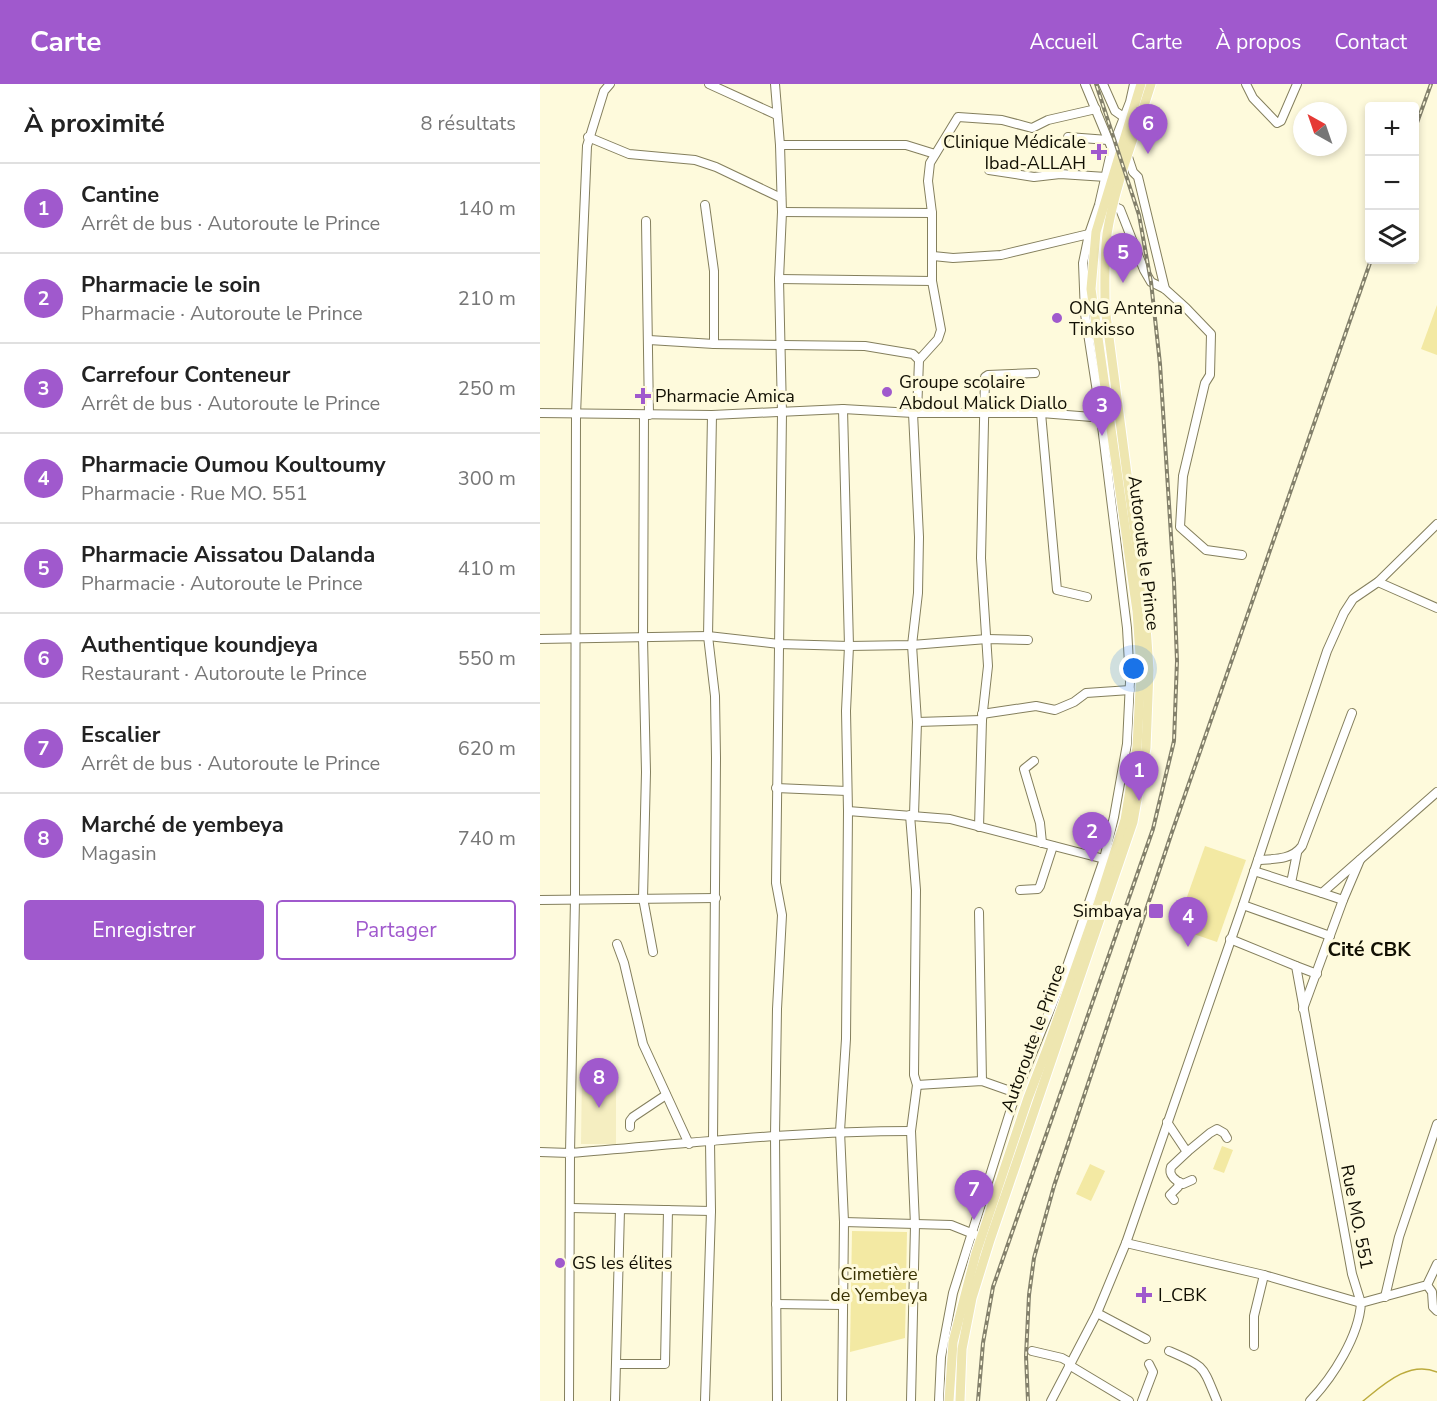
<!DOCTYPE html>
<html lang="fr">
<head>
<meta charset="utf-8">
<style>
	:root { --surface:#fff; --page:#f6f6f6; --text:#222; --muted:#767676; --line:#e0e0e0; --accent:#a059cd }
	body { margin:0; font-family:"Nunito Sans",sans-serif; background:var(--page); color:var(--text) }
	.controls { position:absolute; right:18px; top:18px; display:grid; overflow:hidden; border-radius:6px; box-shadow:0 3px 9px #0003 }
	.controls button { width:54px; height:54px; display:grid; place-items:center; padding:0; border:0; border-bottom:2px solid var(--line); background:var(--surface); color:var(--text); font:30px sans-serif }
	.compass { position:absolute; left:753px; top:18px; width:54px; height:54px; border-radius:50%; background:var(--surface); box-shadow:0 3px 9px #0003; rotate:320deg }
	.you { position:absolute; left:594px; top:585px; width:21px; height:21px; margin:-15px; border:4px solid #fff; border-radius:50%; background:#1a73e8; box-shadow:0 0 0 9px #1a73e833 }
	.badge { display:grid; place-items:center; width:39px; height:39px; border-radius:50%; background:var(--accent); color:#fff; font-size:20px; font-weight:700 }
	.pin { position:absolute; translate:-50% -50px; filter:drop-shadow(0 2px 3px #0008) }
	.pin::after { content:''; position:absolute; top:32px; width:21px; height:18px; background:inherit; clip-path:polygon(0 0,100% 0,50% 100%) }
	.list { margin:0; padding:0; list-style:none }
	h2 { display:flex; justify-content:space-between; align-items:center; height:78px; margin:0; padding:0 24px; font-size:26px }
	h2 small { font-size:20px; font-weight:400; color:var(--muted) }
	.list li { display:grid; grid-template-columns:39px 1fr auto; gap:18px; align-items:center; box-sizing:border-box; height:90px; padding:0 24px; border-top:2px solid var(--line) }
	.list b { display:block; font-size:22px; white-space:nowrap }
	.list p { margin:0; font-size:20px; white-space:nowrap; color:var(--muted) }
	.list em { font-size:20px; font-style:normal; color:var(--muted) }
	.actions { display:flex; gap:12px; padding:18px 24px }
	.actions a { flex:1; padding:14px 0; border:2px solid var(--accent); border-radius:6px; text-align:center; font-size:21px; color:var(--accent) }
	.actions .main { background:var(--accent); color:#fff }
	.icon { flex:none; width:33px; height:33px; fill:none; stroke:currentColor; stroke-width:2; stroke-linecap:round; stroke-linejoin:round }
	.map { position:relative; flex:none; width:897px; height:1317px; overflow:hidden }
	header { display:flex; align-items:center; gap:36px; box-sizing:border-box; height:84px; padding:0 30px; background:var(--accent); color:#fff }
	header strong { font-size:28px }
	nav { display:flex; gap:33px; margin-inline-start:auto; font-size:21px }
	main { display:flex }
	aside { flex:1; background:var(--surface) }
	.map>svg:first-child { display:block }
</style>
</head>
<body>
<header>
<strong>Carte</strong>
<nav><a>Accueil</a><a>Carte</a><a>À propos</a><a>Contact</a></nav>
</header>
<main>
<aside>
<h2>À proximité<small>8 résultats</small></h2>
<ul class="list">
<li><span class="badge">1</span><div><b>Cantine</b><p>Arrêt de bus · Autoroute le Prince</p></div><em>140 m</em></li>
<li><span class="badge">2</span><div><b>Pharmacie le soin</b><p>Pharmacie · Autoroute le Prince</p></div><em>210 m</em></li>
<li><span class="badge">3</span><div><b>Carrefour Conteneur</b><p>Arrêt de bus · Autoroute le Prince</p></div><em>250 m</em></li>
<li><span class="badge">4</span><div><b>Pharmacie Oumou Koultoumy</b><p>Pharmacie · Rue MO. 551</p></div><em>300 m</em></li>
<li><span class="badge">5</span><div><b>Pharmacie Aissatou Dalanda</b><p>Pharmacie · Autoroute le Prince</p></div><em>410 m</em></li>
<li><span class="badge">6</span><div><b>Authentique koundjeya</b><p>Restaurant · Autoroute le Prince</p></div><em>550 m</em></li>
<li><span class="badge">7</span><div><b>Escalier</b><p>Arrêt de bus · Autoroute le Prince</p></div><em>620 m</em></li>
<li><span class="badge">8</span><div><b>Marché de yembeya</b><p>Magasin</p></div><em>740 m</em></li>
</ul>
<div class="actions"><a class="main">Enregistrer</a><a>Partager</a></div>
</aside>
<div class="map">
<svg width="897" height="1317" viewBox="0 0 897 1317">
	<rect width="100%" height="100%" fill="#fefadc"/>
	<path fill="#f5eec1" d="M76 987V1060H41L42 988Z"/>
	<g fill="#f3e9a3">
		<path d="M897 221V271L881 265Z"/>
		<path d="M665 762 706 776 677 858 636 844Z"/>
		<path d="M682 1062 693 1066 684 1089 673 1085Z"/>
		<path d="M550 1080 565 1087 551 1117 536 1110Z"/>
		<path d="M312 1147 367 1148 365 1254 310 1268Z"/>
	</g>
	<g fill="none" stroke-linecap="round" stroke-linejoin="round">
		<path stroke="#bcab3d" stroke-width="1.5" d="M823 1317C843 1301 869 1276 897 1288"/>
		<defs>
			<g id="minor">
				<path d="M70 0 64 7 47 62 41 203 36 331 35 815 30 1069C143 1060 256 1047 371 1047"/>
				<path d="M169 0 237 31"/>
				<path d="M235 0 240 61 242 128 239 195 242 329 236 799 242 831 237 925 235 1051 237 1317"/>
				<path d="M545 0 572 65"/>
				<path d="M563 0 575 27 585 34"/>
				<path d="M706 0 713 14 737 39 741 37 757 0"/>
				<path d="M48 53 89 70 155 76 176 83 241 114"/>
				<path d="M528 53 568 56"/>
				<path d="M240 61H366L395 70"/>
				<path d="M588 73 593 88 598 93 625 205"/>
				<path d="M449 86 494 93 520 90 566 93"/>
				<path d="M165 121 174 187V260"/>
				<path d="M573 122 580 125 604 186 611 198 625 205 646 224 671 250 670 291 665 299 643 392 640 443 666 466 702 471"/>
				<path d="M242 128 392 129"/>
				<path d="M106 137 109 331"/>
				<path d="M393 172 413 174 461 171 553 149"/>
				<path d="M239 195 392 197"/>
				<path d="M109 256 174 260 325 262 373 270 379 276 377 329"/>
				<path d="M379 276 398 255 401 246 392 197V129L388 97 390 79 418 33 462 36 492 44 508 36 556 25"/>
				<path d="M0 329 172 331 303 325 373 329H501L565 334"/>
				<path d="M373 329 379 453 378 509 372 561 377 638 374 731"/>
				<path d="M501 329 517 506 547 513"/>
				<path d="M104 331 103 554 106 688 103 814 113 868"/>
				<path d="M172 331 168 552 175 612 176 674 173 1057"/>
				<path d="M838 498 897 440"/>
				<path d="M0 555 168 552 239 560 309 562 372 561 447 555 488 556"/>
				<path d="M442 630 496 622 515 626 534 618 546 609 590 606"/>
				<path d="M377 638 442 636"/>
				<path d="M494 677 484 685 500 739 502 759"/>
				<path d="M236 704 307 707"/>
				<path d="M308 727 410 735 568 776"/>
				<path d="M370 731 376 806 374 991 377 1001 371 1047 375 1141 371 1317"/>
				<path d="M439 743 442 636 448 582 441 474 445 293 448 291 495 289"/>
				<path d="M718 776C734 775 752 776 762 762L812 629"/>
				<path d="M714 787 782 809 897 708"/>
				<path d="M751 799 757 769"/>
				<path d="M480 806 498 805 500 802 513 762"/>
				<path d="M782 809 803 816"/>
				<path d="M0 816 176 814"/>
				<path d="M703 821 790 852"/>
				<path d="M439 828 442 997"/>
				<path d="M77 860 84 879 103 960 149 1060"/>
				<path d="M756 882 777 890"/>
				<path d="M763 925 803 816 820 776"/>
				<path d="M377 1001 442 997 476 1009"/>
				<path d="M627 1038 647 1068 631 1083C628 1091 636 1097 643 1100L652 1096"/>
				<path d="M90 1043V1037L93 1033 126 1011"/>
				<path d="M0 1068 30 1069 29 1317"/>
				<path d="M647 1068 670 1049 677 1045 684 1049 687 1054"/>
				<path d="M634 1116 630 1111 638 1103 639 1098"/>
				<path d="M31 1124 171 1127"/>
				<path d="M304 1138 411 1141 436 1151"/>
				<path d="M586 1159 724 1191 821 1219 812 1190 756 882 690 855"/>
				<path d="M887 1201 892 1208 893 1223 897 1227"/>
				<path d="M845 1213 859 1153 897 1040"/>
				<path d="M236 1220 302 1221"/>
				<path d="M557 1229 606 1255"/>
				<path d="M714 1262V1232L724 1191"/>
				<path d="M492 1267 522 1274 531 1279"/>
				<path d="M629 1267C666 1283 662 1281 677 1317"/>
				<path d="M76 1280H125L128 1126"/>
				<path d="M529 1281 589 1317"/>
				<path d="M75 1317 80 1126"/>
				<path d="M165 1317 171 1127 170 1058"/>
				<path d="M302 1317 304 1138 300 1047 306 955 308 727 306 627 309 562 303 325"/>
				<path d="M399 1317 401 1273 413 1209 476 1009 523 894 564 775 574 733 587 660 590 598 587 544 561 334 545 230 543 179 549 150 559 121 572 64 590 18 594 0"/>
				<path d="M511 1317 557 1229 586 1159 703 821 787 567 804 529 813 515 838 498 897 524"/>
				<path d="M602 1317 613 1288 609 1280"/>
				<path d="M770 1317C793 1293 819 1252 821 1219L887 1201 897 1180"/>
			</g>
			<g id="major">
				<path d="M409 1317 413 1258 436 1169 488 1014 507 965 559 817 585 736 597 663 601 586 597 527 551 205 556 148 601 0"/>
				<path d="M420 1317 422 1265 432 1214 450 1156 593 738 606 664 609 586 605 527 565 223C565 198 564 174 567 150 575 99 596 49 611 0"/>
			</g>
		</defs>
		<use href="#minor" stroke="#847f5d" stroke-width="10"/>
		<use href="#major" stroke="#fff" stroke-width="11"/>
		<use href="#minor" stroke="#fff" stroke-width="8"/>
		<use href="#major" stroke="#eee6b0" stroke-width="9"/>
		<defs>
			<g id="rail">
				<path d="M874 47 891 0"/>
				<path d="M438 1317 443 1259 453 1203 613 745 634 657 637 577 634 498 620 280 611 198 599 131 556 0"/>
				<path d="M488 1317 486 1272 489 1211 494 1174 514 1102 631 751 831 176"/>
			</g>
		</defs>
		<use href="#rail" stroke="#83806b" stroke-width="4"/>
		<use href="#rail" stroke="#fefadc" stroke-width="1.5" stroke-dasharray="4.5" stroke-linecap="butt"/>
	</g>
	<g fill="#a059cd" stroke="#fefadc" stroke-width="2">
		<path d="M556 59h6v6h6v6h-6v6h-6v-6h-6v-6h6z"/>
		<circle cx="517" cy="234" r="6"/>
		<circle cx="347" cy="308" r="6"/>
		<path d="M100 303h6v6h6v6h-6v6h-6v-6h-6v-6h6z"/>
		<rect x="608" y="819" width="16" height="16" rx="3"/>
		<circle cx="20" cy="1179" r="6"/>
		<path d="M601 1202h6v6h6v6h-6v6h-6v-6h-6v-6h6z"/>
	</g>
	<g text-anchor="middle" stroke-width="6" stroke-linejoin="round" paint-order="stroke">
		<g font-size="18" fill="#110f03" stroke="#fefadc" text-anchor="start">
			<text x="546" y="64" text-anchor="end">Clinique Médicale<tspan x="546" dy="21">Ibad-ALLAH</tspan></text>
			<text x="529" y="230">ONG Antenna<tspan x="529" dy="21">Tinkisso</tspan></text>
			<text x="359" y="304">Groupe scolaire<tspan x="359" dy="21">Abdoul Malick Diallo</tspan></text>
			<text x="115" y="318">Pharmacie Amica</text>
			<text x="602" y="833" text-anchor="end">Simbaya</text>
			<text x="32" y="1185">GS les élites</text>
			<text x="618" y="1217">I_CBK</text>
		</g>
		<g font-size="18" fill="#110f03" stroke="#fefadc">
			<text transform="translate(604 469) rotate(83)" y="6">Autoroute le Prince</text>
			<text transform="translate(493 954) rotate(-70)" y="6">Autoroute le Prince</text>
			<text transform="translate(817 1133) rotate(79)" y="6">Rue MO. 551</text>
		</g>
		<g font-size="18" fill="#383101" stroke="#fefadc">
			<text x="339" y="1196">Cimetière<tspan x="339" dy="21">de Yembeya</tspan></text>
		</g>
		<g font-size="20" font-weight="bold" fill="#110f03" stroke="#fefadc">
			<text x="829" y="872">Cité CBK</text>
		</g>
	</g>
</svg>
<div class="controls">
<button>+</button>
<button>−</button>
<button><svg class="icon" aria-label="layers" viewBox="0 0 24 24"><path d="M12 4l9 5-9 5-9-5zM3 14l9 5 9-5"/></svg></button>
</div>
<svg class="compass" viewBox="-18 -18 36 36"><path d="M0-13l5 13h-10z" fill="#e53935"/><path d="M0 13l5-13h-10z" fill="#767676"/></svg>
<div class="you"></div>
<div class="pin badge" style="left:599px;top:717px">1</div>
<div class="pin badge" style="left:552px;top:778px">2</div>
<div class="pin badge" style="left:562px;top:352px">3</div>
<div class="pin badge" style="left:648px;top:863px">4</div>
<div class="pin badge" style="left:583px;top:199px">5</div>
<div class="pin badge" style="left:608px;top:70px">6</div>
<div class="pin badge" style="left:434px;top:1136px">7</div>
<div class="pin badge" style="left:59px;top:1024px">8</div>
</div>
</main>
</body>
</html>
